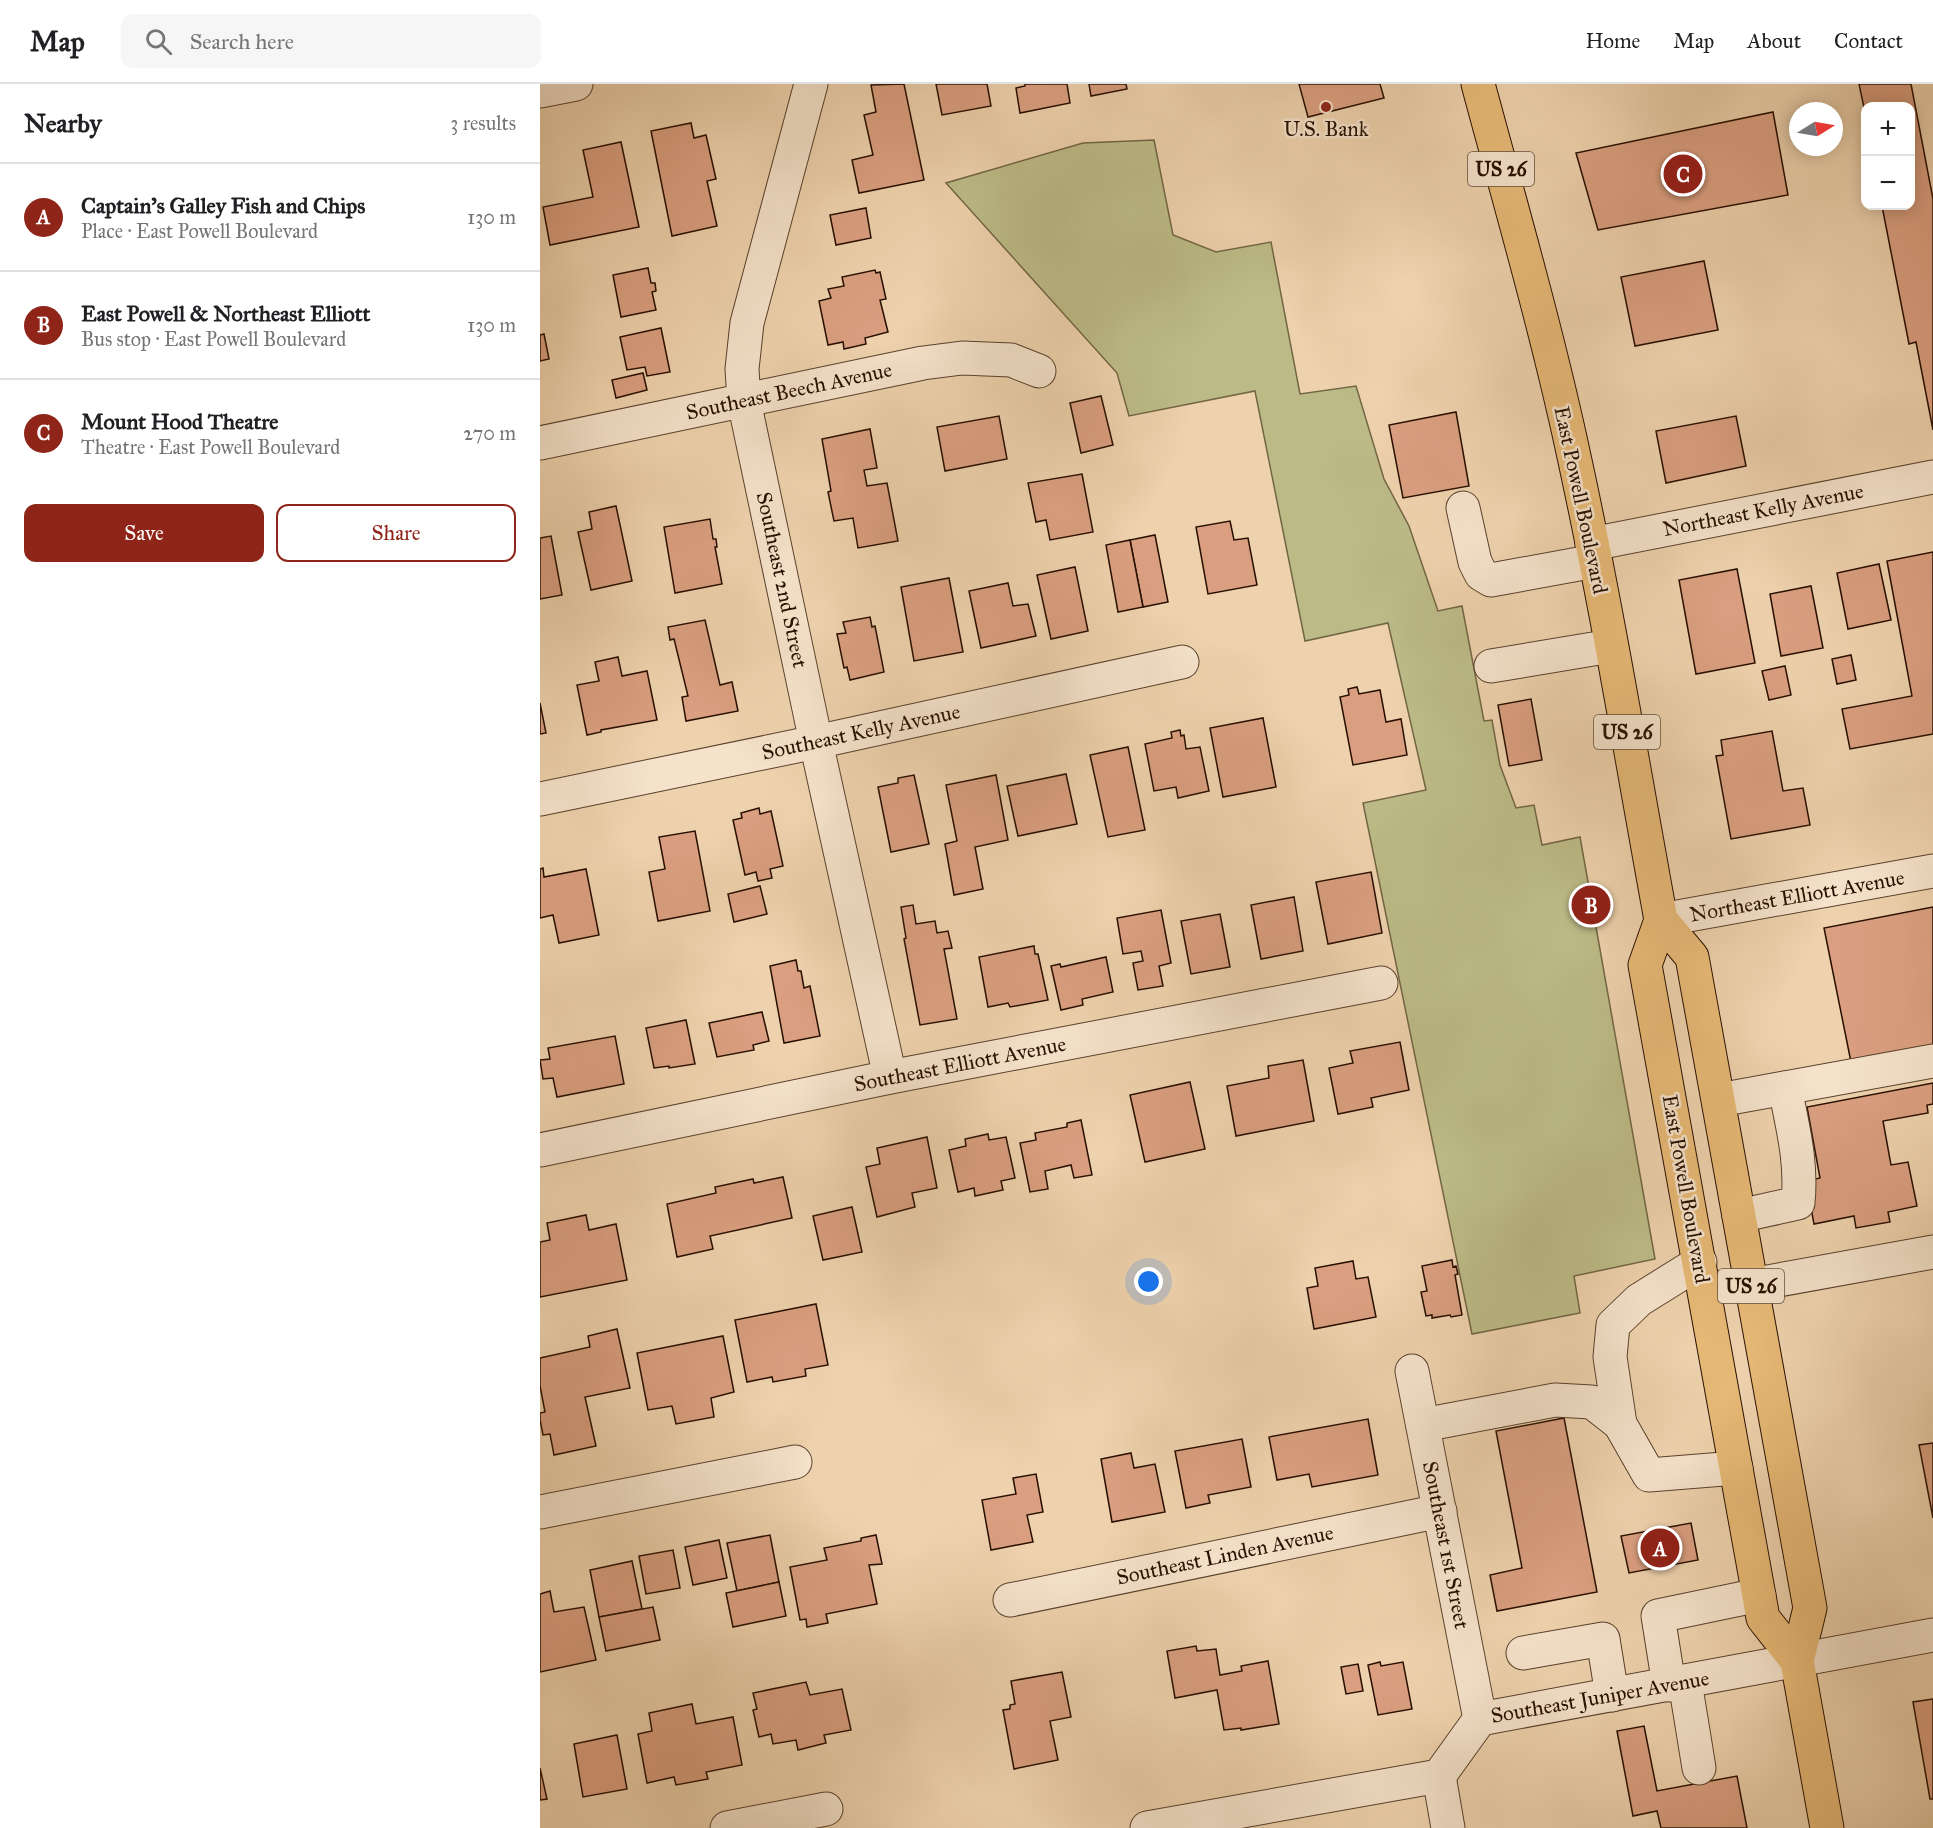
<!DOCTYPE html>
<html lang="en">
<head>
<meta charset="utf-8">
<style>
	:root { --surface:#fff; --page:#f6f6f6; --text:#202124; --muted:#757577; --line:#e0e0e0; --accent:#8f2418 }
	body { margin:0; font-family:"IM FELL Great Primer",serif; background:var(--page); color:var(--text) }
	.controls { position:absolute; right:18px; top:18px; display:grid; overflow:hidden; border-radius:12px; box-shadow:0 3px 15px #0003 }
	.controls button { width:54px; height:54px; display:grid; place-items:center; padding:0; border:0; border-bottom:2px solid var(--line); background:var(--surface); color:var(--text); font:30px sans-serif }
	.compass { position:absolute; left:1249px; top:18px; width:54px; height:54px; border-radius:50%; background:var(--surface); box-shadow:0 3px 15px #0003; rotate:79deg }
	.you { position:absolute; left:609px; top:1198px; width:21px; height:21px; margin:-15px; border:4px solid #fff; border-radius:50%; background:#1a73e8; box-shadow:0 0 0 9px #1a73e833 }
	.badge { display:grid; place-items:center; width:39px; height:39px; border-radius:50%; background:var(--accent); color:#fff; font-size:20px; font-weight:700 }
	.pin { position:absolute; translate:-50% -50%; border:3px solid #fff; box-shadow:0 2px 6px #0006 }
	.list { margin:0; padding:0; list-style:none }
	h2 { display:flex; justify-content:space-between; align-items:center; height:78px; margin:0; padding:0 24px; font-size:26px }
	h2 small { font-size:20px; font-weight:400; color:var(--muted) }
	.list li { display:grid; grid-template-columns:39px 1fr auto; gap:18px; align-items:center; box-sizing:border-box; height:108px; padding:0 24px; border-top:2px solid var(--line) }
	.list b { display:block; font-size:22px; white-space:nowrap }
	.list p { margin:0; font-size:20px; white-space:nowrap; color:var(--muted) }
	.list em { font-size:20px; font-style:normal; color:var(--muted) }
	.actions { display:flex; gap:12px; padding:18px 24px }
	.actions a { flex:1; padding:14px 0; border:2px solid var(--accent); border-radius:12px; text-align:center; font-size:21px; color:var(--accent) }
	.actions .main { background:var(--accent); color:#fff }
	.icon { flex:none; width:33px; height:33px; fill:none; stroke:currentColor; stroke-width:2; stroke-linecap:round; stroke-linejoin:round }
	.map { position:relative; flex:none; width:1393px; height:1744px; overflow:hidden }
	header { display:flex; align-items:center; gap:36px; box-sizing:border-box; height:84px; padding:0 30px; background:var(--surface); border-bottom:2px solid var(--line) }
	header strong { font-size:28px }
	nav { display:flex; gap:33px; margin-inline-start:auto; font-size:21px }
	.search { width:420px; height:54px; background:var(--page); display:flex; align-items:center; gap:15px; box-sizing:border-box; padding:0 21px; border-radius:12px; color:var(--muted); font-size:22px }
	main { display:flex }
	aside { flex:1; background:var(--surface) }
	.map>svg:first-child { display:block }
</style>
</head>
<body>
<header>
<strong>Map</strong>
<div class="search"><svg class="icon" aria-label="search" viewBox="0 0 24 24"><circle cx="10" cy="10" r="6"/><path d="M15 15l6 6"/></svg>Search here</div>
<nav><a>Home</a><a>Map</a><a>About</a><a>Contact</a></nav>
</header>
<main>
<aside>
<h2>Nearby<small>3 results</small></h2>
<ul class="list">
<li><span class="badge">A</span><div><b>Captain's Galley Fish and Chips</b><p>Place · East Powell Boulevard</p></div><em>130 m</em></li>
<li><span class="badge">B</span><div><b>East Powell &amp; Northeast Elliott</b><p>Bus stop · East Powell Boulevard</p></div><em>130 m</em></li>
<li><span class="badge">C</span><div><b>Mount Hood Theatre</b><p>Theatre · East Powell Boulevard</p></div><em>270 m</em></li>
</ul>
<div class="actions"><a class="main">Save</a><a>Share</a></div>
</aside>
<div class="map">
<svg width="1393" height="1744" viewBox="0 0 1393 1744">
	<rect width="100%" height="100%" fill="#eed2ad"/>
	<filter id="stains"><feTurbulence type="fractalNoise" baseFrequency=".00333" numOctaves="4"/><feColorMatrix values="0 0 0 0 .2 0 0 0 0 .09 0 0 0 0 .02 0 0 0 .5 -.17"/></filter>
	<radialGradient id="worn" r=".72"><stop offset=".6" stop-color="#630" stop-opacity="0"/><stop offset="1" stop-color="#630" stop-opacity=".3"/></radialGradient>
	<path fill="#bcbb87" stroke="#726544" stroke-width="1.5" d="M614 56 633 151 676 168 731 158 760 310 816 302 844 395 869 442 898 527 922 522 944 637 952 636 960 681 976 724 994 721 1002 761 1040 753 1115 1175 1034 1192 1040 1229 932 1250 823 719 886 706 848 539 765 557 715 307 589 332 577 289 406 99 543 59Z"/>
	<g fill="#da9f80" stroke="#270f00" stroke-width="1.5">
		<path d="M364 0 384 96 319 109 312 76 333 71 324 31 336 28 331 1Z"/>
		<path d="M396 0H447L451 22 402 31Z"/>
		<path d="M485 0H527L530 19 480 29 476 4 485 2Z"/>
		<path d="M549 0H586L587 5 551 12Z"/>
		<path d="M759 0H840L844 14 768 33Z"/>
		<path d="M1319 0H1371L1393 115V346L1376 258 1369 260 1342 122H1370V22H1326V33Z"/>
		<path d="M1233 28 1248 111 1058 146 1036 69Z"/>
		<path d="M151 39 154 54 166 51 176 95 167 97 177 142 132 152 111 47Z"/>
		<path d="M81 58 99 143 10 161 3 123 53 113 43 66Z"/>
		<path d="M326 124 331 154 296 161 290 131Z"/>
		<path d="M1164 177 1178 246 1095 262 1081 193Z"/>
		<path d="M108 184 111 199H115L116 207 112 208 116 226 81 233 73 191Z"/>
		<path d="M335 186 336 189 340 188 346 215 340 216 348 248 325 254 326 260 304 265 303 258 288 261 279 217 291 214 288 205 304 202 302 193Z"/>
		<path d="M121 244 130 288 107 292 105 283 87 286 80 253Z"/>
		<path d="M4 250 9 275 0 277V251Z"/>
		<path d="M103 289 107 306 76 314 72 296Z"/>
		<path d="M561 312 573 361 541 369 530 319Z"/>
		<path d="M916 328 929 402 863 414 849 341Z"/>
		<path d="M459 332 467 375 405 387 397 343Z"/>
		<path d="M1196 332 1206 382 1126 399 1116 347Z"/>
		<path d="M330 345 337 384 324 386 327 402 347 399 358 457 318 464 313 434 294 437 288 408 291 407 282 355Z"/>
		<path d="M542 390 553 448 510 456 506 436 496 438 488 399Z"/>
		<path d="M76 422 92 497 51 506 38 448 52 445 49 428Z"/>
		<path d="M170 435 173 455H176L177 463H175L182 500 135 509 124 443Z"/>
		<path d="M690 437 694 456 708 454 717 501 668 510 656 443Z"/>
		<path d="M615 451 628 518 603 523 590 456Z"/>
		<path d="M11 452 22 511 0 515V454Z"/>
		<path d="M590 456 603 523 578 528 566 461Z"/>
		<path d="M1393 468V650L1310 665 1302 625 1372 612 1347 477Z"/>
		<path d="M1339 480 1351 536 1308 545 1297 489Z"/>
		<path d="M535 483 548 547 511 555 497 491Z"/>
		<path d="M1197 485 1215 579 1156 590 1139 496Z"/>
		<path d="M409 494 423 568 374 577 361 503Z"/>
		<path d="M468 499 473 522 488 520 496 552 441 564 429 507Z"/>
		<path d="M1271 502 1283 564 1241 572 1230 510Z"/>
		<path d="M330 533 332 543 335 542 344 588 310 596 307 583 304 584 297 550 306 549 303 538Z"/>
		<path d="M165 536 180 601 192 598 198 627 146 637 142 613 148 612 134 555 130 556 128 543Z"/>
		<path d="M1311 571 1316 596 1297 600 1292 575Z"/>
		<path d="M78 573 82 592 107 587 117 636 61 646V648L47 651 37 601 59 597 55 578Z"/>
		<path d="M1245 582 1251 611 1229 616 1222 587Z"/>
		<path d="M817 603 819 610 840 606 846 638 861 635 867 671 813 681 800 613 809 611 808 605Z"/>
		<path d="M991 615 1002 676 969 682 958 621Z"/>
		<path d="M0 619 6 649 0 650Z"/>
		<path d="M723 634 736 703 683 713 670 644Z"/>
		<path d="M640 646 641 652 644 651 646 665 660 663 669 707 638 714 636 703 614 707 605 660 632 654 631 648Z"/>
		<path d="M1232 647 1243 707 1263 704 1270 741 1191 755 1176 672 1183 671 1181 656Z"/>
		<path d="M588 663 605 746 568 753 550 671Z"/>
		<path d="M526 690 537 740 478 752 467 702Z"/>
		<path d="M374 691 389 760 351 768 338 703 358 699V694Z"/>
		<path d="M456 691 468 756 435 763 443 805 414 811 405 760 417 757 406 701Z"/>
		<path d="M219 724 220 730 231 727 243 782 230 785 232 794 218 797 216 788 205 791 193 736 202 734 201 729Z"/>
		<path d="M155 747 170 827 118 837 109 788 125 785 119 753Z"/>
		<path d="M3 784 4 793 46 785 59 851 19 859 13 831 0 834V785Z"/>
		<path d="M831 788 842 849 788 860 776 798Z"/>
		<path d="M220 802 227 830 194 838 188 810Z"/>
		<path d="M754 813 763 867 721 875 711 821Z"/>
		<path d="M373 821 376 840 395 837 397 849 408 847 412 864 404 865 417 935 380 941 364 855 366 854 361 823Z"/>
		<path d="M1393 823V962L1311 978 1284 844Z"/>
		<path d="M621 826 631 879 619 882 623 902 598 906 593 879 603 877 601 867 583 870 577 834Z"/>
		<path d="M680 830 690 883 651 890 641 837Z"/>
		<path d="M494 862 495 870H498L508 916 470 923 468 919 448 923 439 873Z"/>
		<path d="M566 873 573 908 542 915 543 921 521 926 511 882 520 880 521 883Z"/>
		<path d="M256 876 258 887H261L264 904 270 902 280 952 244 959 230 882Z"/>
		<path d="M222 928 229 957 213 961 214 966 177 973 169 939Z"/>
		<path d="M146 936 155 980 129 984V982L114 984 106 944Z"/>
		<path d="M75 952 84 1000 17 1013 13 994 3 995 0 976 10 975 8 964Z"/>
		<path d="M860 958 869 1006 831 1014 833 1023 798 1030 789 984 813 979 810 967Z"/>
		<path d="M763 976 774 1037 696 1052 687 1002 729 994 728 982Z"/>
		<path d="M650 998 665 1065 605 1078 590 1011Z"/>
		<path d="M1393 999V1020L1387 1021 1388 1029 1343 1037 1351 1081 1368 1078 1377 1122 1348 1128 1350 1138 1316 1144 1314 1132 1274 1140 1266 1097 1280 1094 1267 1023Z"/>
		<path d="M541 1036 552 1091 534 1094 531 1081 505 1087 508 1105 490 1108 480 1059 496 1056 495 1049 527 1043V1039Z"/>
		<path d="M448 1050 449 1056 466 1053 475 1094 461 1097 463 1106 435 1112 434 1104 418 1108 409 1066 426 1062 425 1055Z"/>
		<path d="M387 1053 397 1104 372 1109 375 1123 337 1133 326 1083 340 1080 337 1064Z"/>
		<path d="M243 1093 252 1134 170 1152 173 1165 137 1173 127 1120 176 1109 175 1103 213 1095 214 1099Z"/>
		<path d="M312 1123 322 1168 283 1176 273 1132Z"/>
		<path d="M46 1131 49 1146 76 1140 87 1196 0 1213V1158L10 1156 7 1139Z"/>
		<path d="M912 1176 913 1183 916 1182 918 1190 915 1191 922 1231 911 1233 910 1231 892 1234V1231L886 1232 881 1208 887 1207 882 1182Z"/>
		<path d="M813 1177 816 1195 828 1193 836 1233 774 1245 767 1204 778 1202 775 1184Z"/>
		<path d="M276 1220 288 1281 265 1285 266 1292 233 1298 232 1293 207 1298 195 1236Z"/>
		<path d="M77 1245 90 1304 45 1313 56 1362 14 1371 10 1350 3 1351 0 1336V1329L5 1328 0 1302V1274L50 1263 48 1252Z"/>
		<path d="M183 1252 194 1308 171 1314 174 1333 136 1340 132 1322 108 1326 97 1269Z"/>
		<path d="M1024 1334 1057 1508 957 1527 950 1491 982 1484 956 1347Z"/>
		<path d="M828 1335 838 1391 772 1403 769 1390 737 1396 729 1353Z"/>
		<path d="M702 1355 711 1403 668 1411 670 1419 646 1424 635 1367Z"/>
		<path d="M1393 1359V1434L1379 1361Z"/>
		<path d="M591 1369 594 1384 615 1380 625 1428 572 1438 561 1375Z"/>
		<path d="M496 1390 503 1428 487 1431 493 1458 451 1466 442 1416 476 1410 473 1394Z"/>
		<path d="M1151 1439 1158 1476 1089 1489 1081 1452Z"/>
		<path d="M230 1451 239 1498 197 1507 187 1459Z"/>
		<path d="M336 1451 342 1480 329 1481 337 1520 286 1530 288 1539 267 1543 266 1535 260 1536 250 1483 287 1476 284 1464 321 1457V1454Z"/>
		<path d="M179 1456 187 1494 153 1501 145 1463Z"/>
		<path d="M133 1466 140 1504 106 1510 99 1472Z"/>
		<path d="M92 1477 102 1525 59 1533 50 1486Z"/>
		<path d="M239 1498 246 1532 193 1543 186 1509Z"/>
		<path d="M10 1507 14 1528 44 1523 56 1576 0 1588V1510Z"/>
		<path d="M113 1523 120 1556 66 1567 59 1533Z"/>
		<path d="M656 1562 657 1567 676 1565 680 1591 702 1587 701 1582 728 1577 739 1640 701 1646V1644L684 1646 677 1606 635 1614 627 1567Z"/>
		<path d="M840 1578 841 1582 863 1578 872 1625 838 1631 828 1581Z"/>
		<path d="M818 1580 823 1607 806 1610 801 1583Z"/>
		<path d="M522 1588 531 1633 510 1637 518 1676 474 1685 463 1626 470 1625V1621L475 1620 471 1597Z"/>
		<path d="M266 1598 270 1611 302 1605 311 1646 284 1651 286 1659 258 1666 256 1656 233 1660 231 1650 219 1653 213 1626 217 1625 213 1609Z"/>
		<path d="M1393 1615V1715H1390L1373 1618Z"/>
		<path d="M152 1620 156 1640 193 1633 202 1681 166 1688 168 1695 136 1701 134 1693 107 1699 98 1650 112 1647 109 1629Z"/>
		<path d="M1104 1642 1117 1707 1197 1692 1207 1744H1121L1117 1727 1093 1732 1077 1647Z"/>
		<path d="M77 1651 87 1705 43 1713 34 1660Z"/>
		<path d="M0 1684 7 1715 0 1716Z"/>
	</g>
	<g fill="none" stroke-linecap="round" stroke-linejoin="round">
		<defs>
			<g id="minor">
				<path d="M271 0 207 239 202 285 204 317 276 658 350 993"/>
				<path d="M0 7 36 0"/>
				<path d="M0 359 383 279 422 274 471 276 499 287"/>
				<path d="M923 424 935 478 941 490 951 496 1055 477"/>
				<path d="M1052 460 1393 393"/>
				<path d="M951 582 1071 562"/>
				<path d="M0 715 276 658 642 578"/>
				<path d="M1121 836 1393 787"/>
				<path d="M1179 1016 1393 977"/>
				<path d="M0 1066 350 993 841 899"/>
				<path d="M1199 1132 1258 1119C1262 1078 1253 1045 1245 1004"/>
				<path d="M1211 1201 1393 1168"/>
				<path d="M872 1287 940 1635"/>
				<path d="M1080 1340 1070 1273 1073 1241 1099 1216 1160 1178"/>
				<path d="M883 1341 1015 1316 1052 1318 1080 1340 1109 1391 1196 1384"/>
				<path d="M0 1428 255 1378"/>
				<path d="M470 1516 900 1427"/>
				<path d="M983 1569 1063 1555 1072 1611"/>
				<path d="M1145 1598 1159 1684"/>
				<path d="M1129 1601 1118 1532 1219 1511"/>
				<path d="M899 1692 908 1744"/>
				<path d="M187 1744 286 1725"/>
				<path d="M607 1744 899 1692 940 1635 1393 1551"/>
			</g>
			<g id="major">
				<path d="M938 0C972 126 1008 250 1035 377 1068 529 1093 683 1121 836L1152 873 1270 1524 1257 1577 1287 1744"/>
				<path d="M1121 836 1105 881 1223 1534 1257 1577"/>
			</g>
		</defs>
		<use href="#minor" stroke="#59402b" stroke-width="35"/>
		<use href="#major" stroke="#270f00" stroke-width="35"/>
		<use href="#minor" stroke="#f4e2ca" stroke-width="33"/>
		<use href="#major" stroke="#e7b976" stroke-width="33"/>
	</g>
	<circle fill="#8f2418" stroke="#f4e2ca" stroke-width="2" cx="786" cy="23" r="6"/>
	<g text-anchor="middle" stroke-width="5" stroke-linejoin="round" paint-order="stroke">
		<g fill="#f4e2ca" stroke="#644e3d" stroke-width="1.5">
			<rect x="928" y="68" width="66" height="34" rx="4.5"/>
			<rect x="1054" y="631" width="66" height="34" rx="4.5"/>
			<rect x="1178" y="1185" width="66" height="34" rx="4.5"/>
		</g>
		<g font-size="20" font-weight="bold" fill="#270f00">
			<text x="961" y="92">US 26</text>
			<text x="1087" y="655">US 26</text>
			<text x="1211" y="1209">US 26</text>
		</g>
		<g font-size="21" fill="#270f00" stroke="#f4e2ca">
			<text x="786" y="52">U.S. Bank</text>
		</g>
		<g font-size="21" fill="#270f00" stroke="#f4e2ca">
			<text transform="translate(249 307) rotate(-12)" y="7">Southeast Beech Avenue</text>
			<text transform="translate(1041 416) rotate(78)" y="7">East Powell Boulevard</text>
			<text transform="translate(1223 426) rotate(-11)" y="7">Northeast Kelly Avenue</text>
			<text transform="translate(242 496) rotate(78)" y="7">Southeast 2nd Street</text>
			<text transform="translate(321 648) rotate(-12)" y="7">Southeast Kelly Avenue</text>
			<text transform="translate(1257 812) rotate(-10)" y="7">Northeast Elliott Avenue</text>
			<text transform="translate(420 980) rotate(-11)" y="7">Southeast Elliott Avenue</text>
			<text transform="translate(1146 1105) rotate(80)" y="7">East Powell Boulevard</text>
			<text transform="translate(906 1461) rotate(79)" y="7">Southeast 1st Street</text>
			<text transform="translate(685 1471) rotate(-12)" y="7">Southeast Linden Avenue</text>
			<text transform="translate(1060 1613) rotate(-10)" y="7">Southeast Juniper Avenue</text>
		</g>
	</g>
	<rect width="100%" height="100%" filter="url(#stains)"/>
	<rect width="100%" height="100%" fill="url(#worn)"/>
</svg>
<div class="controls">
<button>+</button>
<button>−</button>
</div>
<svg class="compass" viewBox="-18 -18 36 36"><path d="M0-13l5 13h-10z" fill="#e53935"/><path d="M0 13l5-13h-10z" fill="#757577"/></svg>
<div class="you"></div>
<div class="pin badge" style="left:1120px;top:1464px">A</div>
<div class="pin badge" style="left:1051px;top:821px">B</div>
<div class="pin badge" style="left:1143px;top:90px">C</div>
</div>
</main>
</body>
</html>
